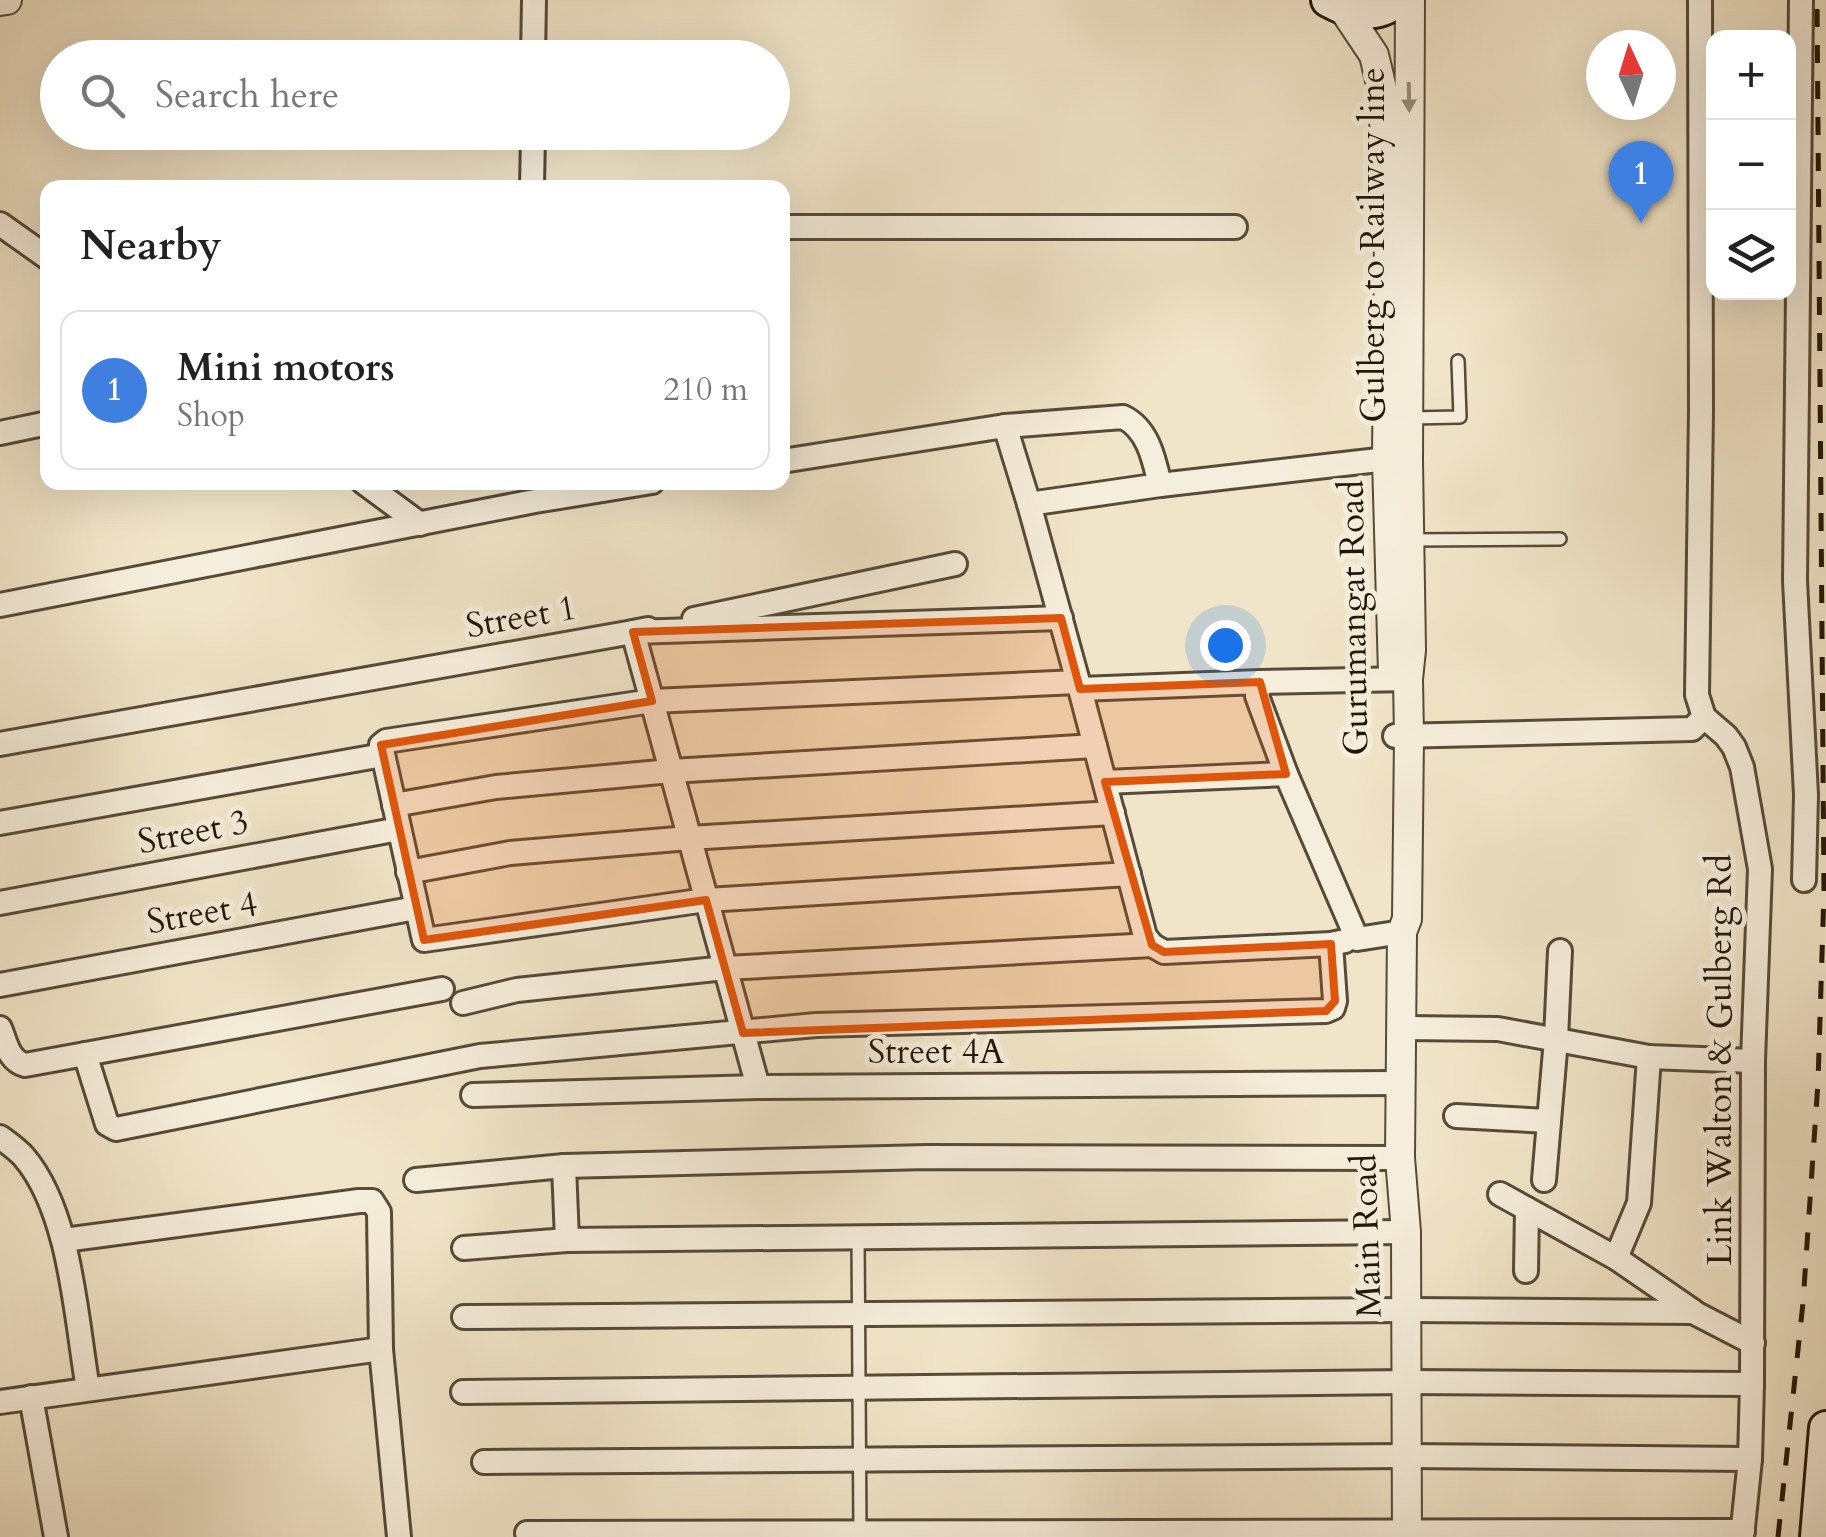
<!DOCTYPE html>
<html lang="en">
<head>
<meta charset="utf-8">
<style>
	:root { --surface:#fff; --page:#f6f6f6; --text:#222; --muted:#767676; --line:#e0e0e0; --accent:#7c3aed }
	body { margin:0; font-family:Cardo,serif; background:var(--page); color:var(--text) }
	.controls { position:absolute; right:30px; top:30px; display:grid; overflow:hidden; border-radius:20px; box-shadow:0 10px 40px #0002 }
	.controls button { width:90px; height:90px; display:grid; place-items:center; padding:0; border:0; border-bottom:2px solid var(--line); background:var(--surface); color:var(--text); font:50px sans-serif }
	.compass { position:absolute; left:1586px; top:30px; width:90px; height:90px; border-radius:50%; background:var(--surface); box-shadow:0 10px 40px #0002; rotate:356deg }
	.you { position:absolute; left:1225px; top:645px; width:35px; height:35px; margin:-25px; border:8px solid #fff; border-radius:50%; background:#1a73e8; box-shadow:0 0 0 15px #1a73e833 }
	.badge { display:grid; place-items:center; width:65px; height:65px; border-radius:50%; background:var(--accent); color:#fff; font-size:32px; font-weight:700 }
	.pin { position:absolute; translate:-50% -82px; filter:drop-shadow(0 2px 5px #0008) }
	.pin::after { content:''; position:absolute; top:52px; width:35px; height:30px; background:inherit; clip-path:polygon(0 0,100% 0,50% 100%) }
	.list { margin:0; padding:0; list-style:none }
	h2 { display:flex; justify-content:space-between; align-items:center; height:130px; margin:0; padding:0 40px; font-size:42px }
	h2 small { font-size:32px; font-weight:400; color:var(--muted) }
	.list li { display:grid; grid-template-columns:65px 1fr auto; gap:30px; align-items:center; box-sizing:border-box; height:160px; margin:0 20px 20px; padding:0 20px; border:2px solid var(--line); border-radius:20px }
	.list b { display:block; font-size:38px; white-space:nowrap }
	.list p { margin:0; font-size:32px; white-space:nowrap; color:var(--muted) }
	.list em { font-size:32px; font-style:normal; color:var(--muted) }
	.icon { flex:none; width:55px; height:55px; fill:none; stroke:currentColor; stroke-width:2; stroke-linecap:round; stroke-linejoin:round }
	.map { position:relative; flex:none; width:1826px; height:1537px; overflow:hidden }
	.search { position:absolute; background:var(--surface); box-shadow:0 10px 40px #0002; left:40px; top:40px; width:750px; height:110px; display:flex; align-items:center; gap:25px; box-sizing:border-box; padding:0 35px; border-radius:55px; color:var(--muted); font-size:38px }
	.panel { position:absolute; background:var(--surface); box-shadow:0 10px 40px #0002; left:40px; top:180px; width:750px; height:310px; border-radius:20px }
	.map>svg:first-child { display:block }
</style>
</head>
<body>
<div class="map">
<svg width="1826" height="1537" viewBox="0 0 1826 1537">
	<rect width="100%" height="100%" fill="#f1e5c9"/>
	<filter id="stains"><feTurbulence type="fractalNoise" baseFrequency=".002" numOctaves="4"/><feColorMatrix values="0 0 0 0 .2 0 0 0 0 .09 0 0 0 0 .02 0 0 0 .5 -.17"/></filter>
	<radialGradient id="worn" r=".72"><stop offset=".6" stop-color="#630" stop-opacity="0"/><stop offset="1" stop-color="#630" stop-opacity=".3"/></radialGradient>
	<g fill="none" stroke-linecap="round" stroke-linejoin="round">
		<defs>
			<g id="service">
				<path d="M1409 418 1460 417 1458 361"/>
				<path d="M1409 540 1560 539"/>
				<path d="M858 1237 860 1533"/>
			</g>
			<g id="minor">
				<path d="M1700 0 1701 411 1697 695 1704 717 1726 736 1734 747 1742 767 1760 869 1753 1061 1752 1384 1750 1459 1742 1537"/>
				<path d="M1801 0 1795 581 1806 795 1804 880"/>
				<path d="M533 58 534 0"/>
				<path d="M532 188 533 132"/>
				<path d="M0 224 48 258"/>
				<path d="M782 227H1235"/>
				<path d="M1005 426 1123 417C1148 429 1154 459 1160 485"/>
				<path d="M0 433 48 423"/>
				<path d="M782 461 1005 426 1029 504 1160 485 1387 459 1400 460"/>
				<path d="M363 482 420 524"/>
				<path d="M1029 504 1080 689 1260 682 1257 696 1286 774 1357 939 1402 932"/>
				<path d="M0 605 535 501 652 482"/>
				<path d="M694 619 955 564"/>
				<path d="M648 629 633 632 758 1087"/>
				<path d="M1078 682 652 701 386 741 381 745 424 940 706 900 1129 874"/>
				<path d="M1260 682 1408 679"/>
				<path d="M1080 689 1145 936 1152 945 1164 952 1331 944 1345 941"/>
				<path d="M1395 736 1692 729 1704 717"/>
				<path d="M0 744 633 632 1061 618"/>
				<path d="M1105 782 1286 774"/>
				<path d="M394 805 496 787 671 771 1095 746"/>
				<path d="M0 823 383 755"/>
				<path d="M408 872 510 853 689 838 1113 813"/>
				<path d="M0 903 399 829"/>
				<path d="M0 985 416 908"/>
				<path d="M463 1003 517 990 725 968 1152 945"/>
				<path d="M0 1028C6 1042 8 1060 25 1065L442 989"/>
				<path d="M1401 1028 1498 1029 1649 1057 1753 1061"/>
				<path d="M85 1054 107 1124 116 1129 480 1056 816 1025 1326 1011 1333 1008 1335 1001 1331 944"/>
				<path d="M473 1095 758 1087 1400 1083"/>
				<path d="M1456 1116 1549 1121"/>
				<path d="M0 1137C8 1143 17 1149 24 1157 71 1212 76 1319 88 1389"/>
				<path d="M564 1166 567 1240"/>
				<path d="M416 1180 564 1166 928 1157 1400 1158"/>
				<path d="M1544 1180 1556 1039 1560 951"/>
				<path d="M1500 1194 1616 1258 1693 1311"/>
				<path d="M64 1240 359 1201H372L379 1212 381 1349 399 1537"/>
				<path d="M464 1248 567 1240 1406 1232"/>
				<path d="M1616 1258 1639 1203 1649 1057"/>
				<path d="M1526 1271 1527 1209"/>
				<path d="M464 1317 1406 1310 1693 1312 1753 1343"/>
				<path d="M463 1392 1407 1382 1752 1384"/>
				<path d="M31 1397 56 1537"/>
				<path d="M0 1402 381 1349"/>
				<path d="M484 1462 1407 1456 1750 1459"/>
				<path d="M527 1533 1743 1531"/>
			</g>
			<g id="tertiary">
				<path d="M0 1 7 0"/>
				<path d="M1344 10 1374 55 1383 93 1389 236 1387 459 1393 673"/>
				<path d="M1407 1537 1406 1232 1400 1158 1402 932 1407 919 1409 736 1408 679 1411 650 1408 461 1410 0"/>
			</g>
			<g id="secondary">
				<path d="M1328 0C1351 13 1376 18 1397 0"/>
				<path d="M1817 1537 1826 1428"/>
			</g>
		</defs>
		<use href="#service" stroke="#564a38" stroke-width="16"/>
		<use href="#minor" stroke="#564a38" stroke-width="28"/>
		<use href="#tertiary" stroke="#564a38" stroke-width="32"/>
		<use href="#secondary" stroke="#221607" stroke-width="38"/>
		<use href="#service" stroke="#f6eedc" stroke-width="11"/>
		<use href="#minor" stroke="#f6eedc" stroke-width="22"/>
		<use href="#tertiary" stroke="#f6eedc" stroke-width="28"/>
		<use href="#secondary" stroke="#f6eedc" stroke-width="32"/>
		<path stroke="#221607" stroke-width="5" stroke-dasharray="18 18" stroke-linecap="butt" d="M1778 1537 1803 1303 1818 1082 1824 891 1817 0"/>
	</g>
	<defs><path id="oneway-solid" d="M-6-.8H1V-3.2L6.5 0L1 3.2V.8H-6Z" transform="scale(2.5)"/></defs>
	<use fill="#978d7c" href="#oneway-solid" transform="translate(1409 97) rotate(89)"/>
	<path fill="#de560c" fill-opacity="0.2" stroke="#de560c" stroke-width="8" stroke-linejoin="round" d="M1061 618 1080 689 1260 682 1286 774 1105 782 1152 945 1164 952 1331 944 1335 1001 1326 1011 743 1033 706 900 424 940 381 745 652 701 633 632Z"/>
	<g text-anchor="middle" stroke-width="10" stroke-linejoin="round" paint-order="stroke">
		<g font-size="35" fill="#221607" stroke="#f6eedc">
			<text transform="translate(1372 245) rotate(-90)" y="12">Gulberg to Railway line</text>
			<text transform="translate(521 616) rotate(-10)" y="12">Street 1</text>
			<text transform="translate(1353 618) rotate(-91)" y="12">Gurumangat Road</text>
			<text transform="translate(193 831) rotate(-11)" y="12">Street 3</text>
			<text transform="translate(202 912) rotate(-10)" y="12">Street 4</text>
			<text x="936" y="1063">Street 4A</text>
			<text transform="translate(1719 1060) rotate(-90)" y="12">Link Walton &amp; Gulberg Rd</text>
			<text transform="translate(1366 1236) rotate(-92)" y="12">Main Road</text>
		</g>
	</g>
	<rect width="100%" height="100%" filter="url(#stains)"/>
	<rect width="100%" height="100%" fill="url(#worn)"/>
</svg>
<div class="controls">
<button>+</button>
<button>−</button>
<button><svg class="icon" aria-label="layers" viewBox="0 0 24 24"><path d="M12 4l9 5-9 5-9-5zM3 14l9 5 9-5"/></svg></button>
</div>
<svg class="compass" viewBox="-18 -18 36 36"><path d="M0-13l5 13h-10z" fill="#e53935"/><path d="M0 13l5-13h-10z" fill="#767676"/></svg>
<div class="you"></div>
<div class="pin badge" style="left:1641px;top:223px;background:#3f7fe0">1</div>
<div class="search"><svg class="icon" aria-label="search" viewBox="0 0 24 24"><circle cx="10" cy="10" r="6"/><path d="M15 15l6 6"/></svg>Search here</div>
<section class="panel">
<h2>Nearby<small></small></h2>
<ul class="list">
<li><span class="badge" style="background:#3f7fe0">1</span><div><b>Mini motors</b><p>Shop</p></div><em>210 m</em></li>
</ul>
</section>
</div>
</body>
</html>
